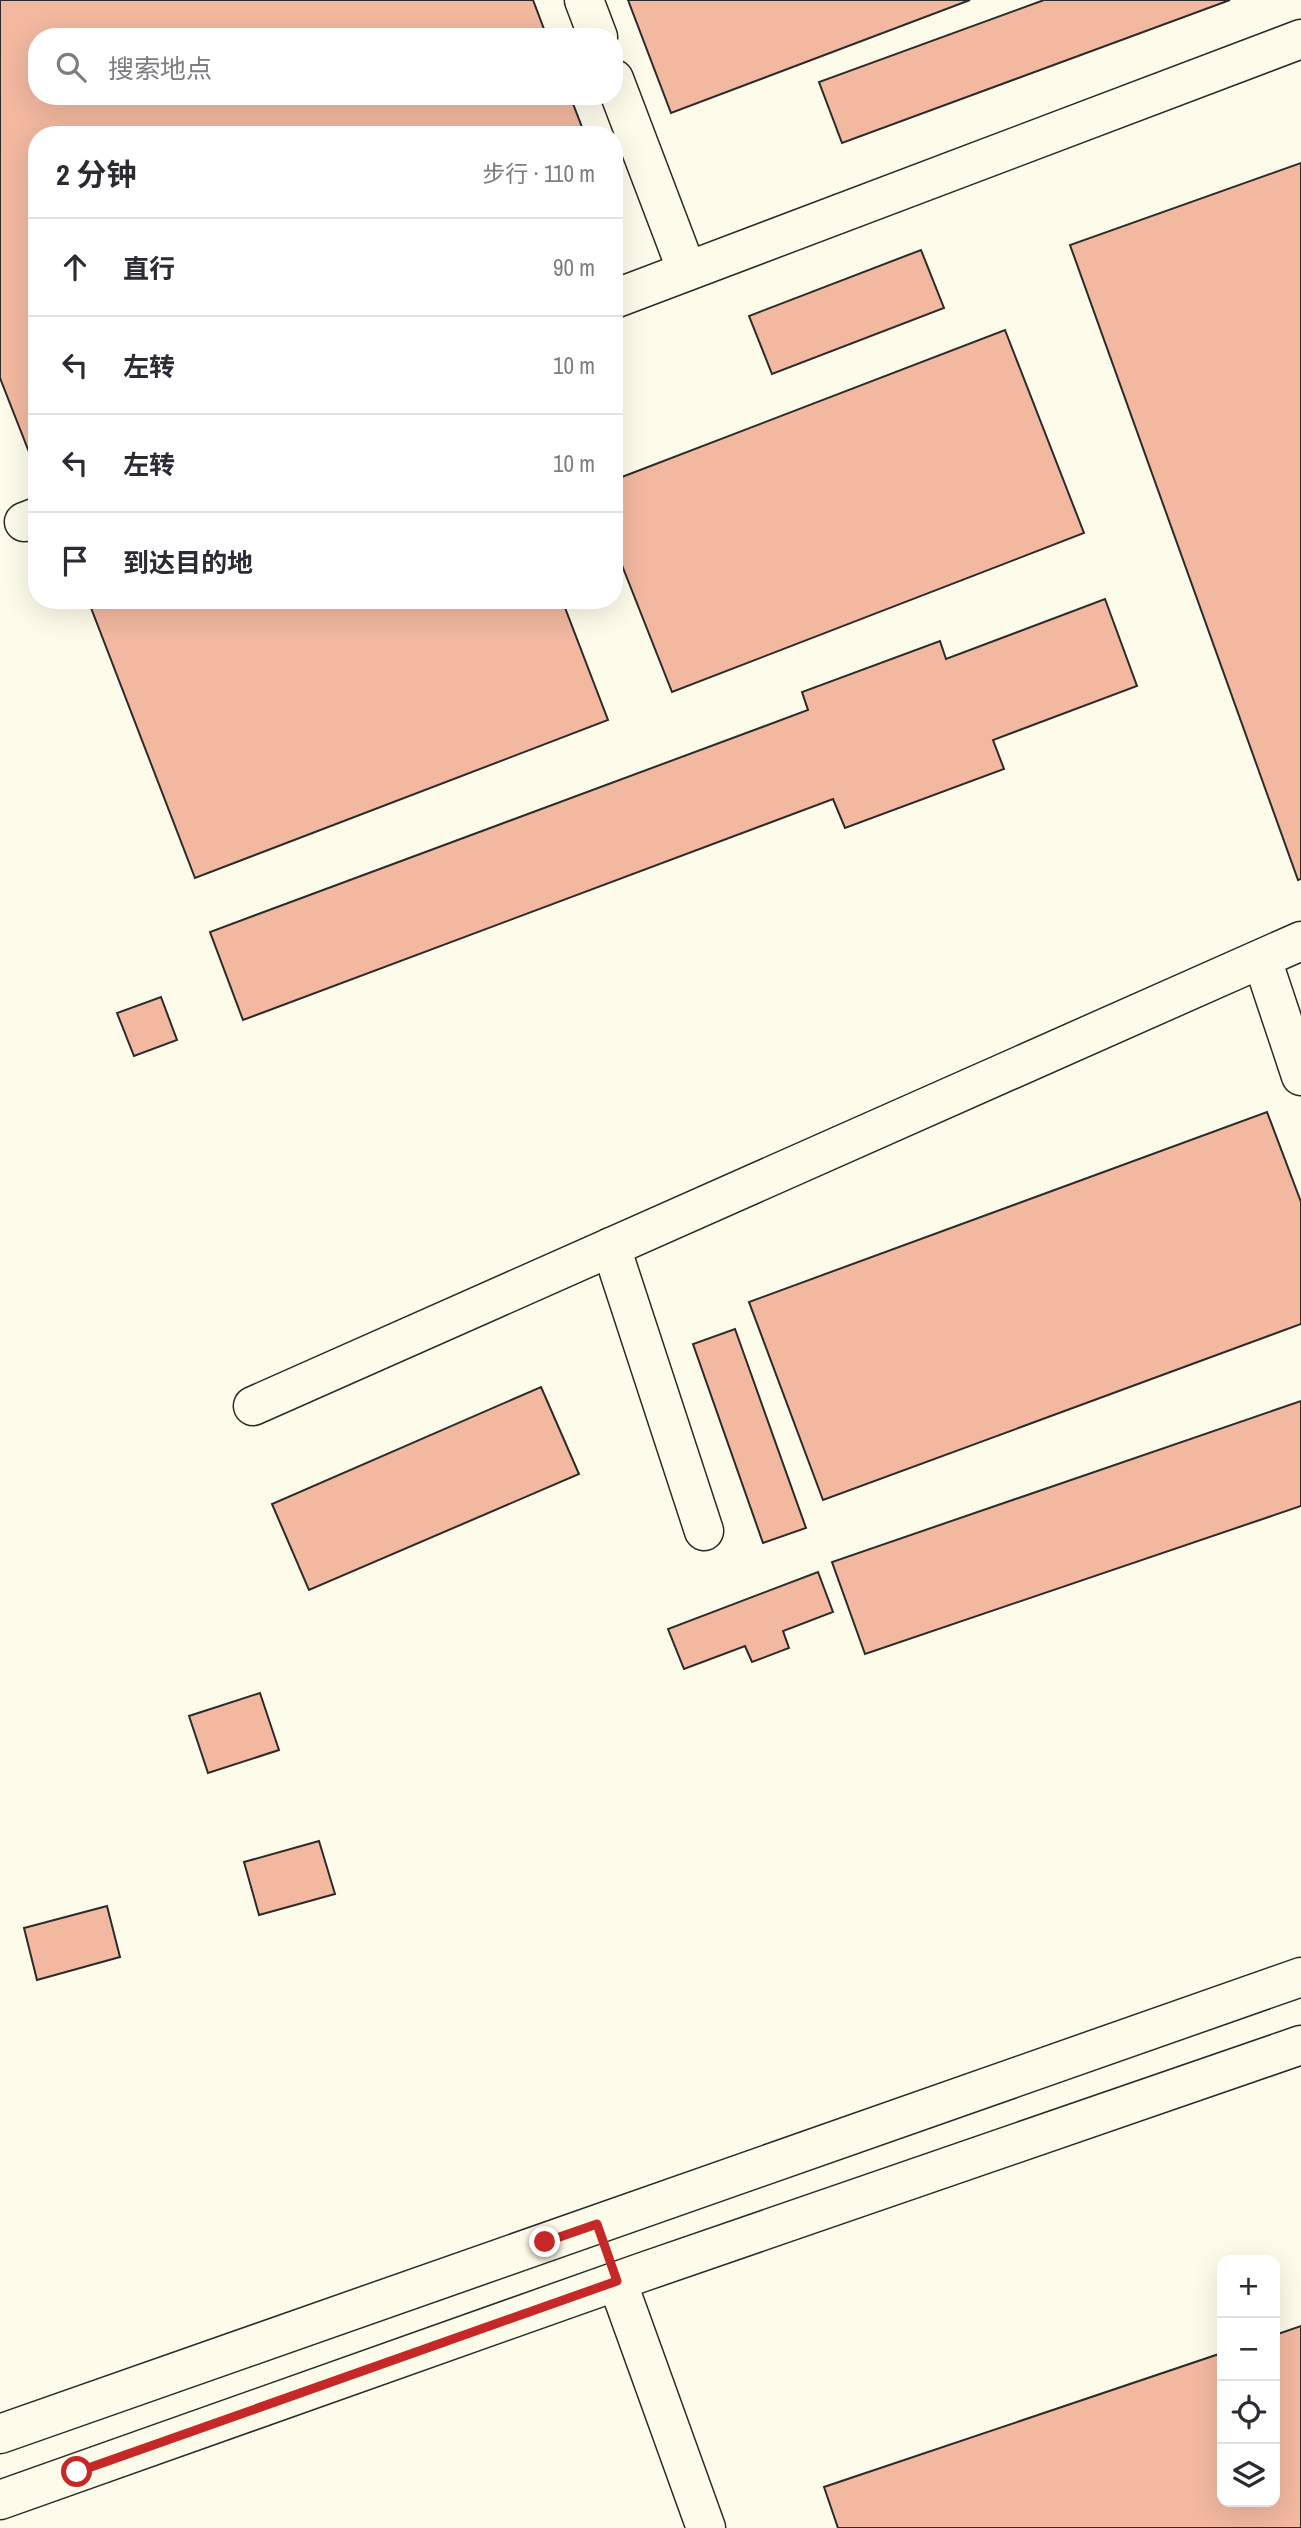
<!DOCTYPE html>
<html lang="zh">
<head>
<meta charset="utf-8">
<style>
	:root { --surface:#fff; --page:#f2f2f3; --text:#2b2b33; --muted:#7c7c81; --line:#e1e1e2 }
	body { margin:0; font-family:"Archivo Narrow","Noto Sans SC",sans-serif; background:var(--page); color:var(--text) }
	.controls { position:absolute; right:21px; bottom:21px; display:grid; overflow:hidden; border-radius:14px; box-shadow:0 7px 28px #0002 }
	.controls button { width:63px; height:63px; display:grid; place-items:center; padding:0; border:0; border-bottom:2px solid var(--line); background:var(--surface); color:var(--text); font:35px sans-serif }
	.stop { position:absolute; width:21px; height:21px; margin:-16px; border:5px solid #c62828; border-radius:50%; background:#fff }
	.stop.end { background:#c62828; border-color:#fff; box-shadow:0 2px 7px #0008 }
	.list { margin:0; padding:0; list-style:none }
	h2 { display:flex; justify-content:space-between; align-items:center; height:91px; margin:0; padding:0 28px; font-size:30px }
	h2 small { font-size:23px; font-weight:400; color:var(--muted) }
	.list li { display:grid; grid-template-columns:46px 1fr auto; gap:21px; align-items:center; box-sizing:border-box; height:98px; padding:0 28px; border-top:2px solid var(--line) }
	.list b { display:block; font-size:26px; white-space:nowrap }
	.list em { font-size:23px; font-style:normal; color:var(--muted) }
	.icon { flex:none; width:38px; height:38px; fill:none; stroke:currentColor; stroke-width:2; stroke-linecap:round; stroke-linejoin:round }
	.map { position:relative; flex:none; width:1301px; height:2528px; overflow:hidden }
	.search { position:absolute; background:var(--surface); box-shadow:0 7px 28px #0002; left:28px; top:28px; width:595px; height:77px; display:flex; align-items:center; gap:18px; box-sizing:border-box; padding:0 24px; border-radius:28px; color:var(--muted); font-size:26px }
	.panel { position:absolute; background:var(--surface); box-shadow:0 7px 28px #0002; left:28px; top:126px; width:595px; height:483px; border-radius:28px }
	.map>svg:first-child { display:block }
</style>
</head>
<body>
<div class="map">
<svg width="1301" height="2528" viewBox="0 0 1301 2528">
	<rect width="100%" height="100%" fill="#fdfbea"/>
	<g fill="#f2b8a0" stroke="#2b2b2b" stroke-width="2">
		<path d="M0 0H533L547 37H37V96H570L585 135H37V449L29 452 0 378Z"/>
		<path d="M628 0H970L671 113Z"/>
		<path d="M1044 0H1230L842 143 819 82Z"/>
		<path d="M1301 163V879L1298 880 1070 245Z"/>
		<path d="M921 250 944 308 772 374 749 316Z"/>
		<path d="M1005 330 1084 533 672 692 614 545V480Z"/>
		<path d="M1105 599 1137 686 993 740 1004 769 845 828 833 799 243 1020 210 932 808 710 802 692 940 641 946 659Z"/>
		<path d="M88 600H562L608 720 195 878Z"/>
		<path d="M161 997 177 1040 134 1056 117 1013Z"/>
		<path d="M1267 1112 1301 1202V1324L823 1500 749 1302Z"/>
		<path d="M735 1329 806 1528 763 1543 693 1344Z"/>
		<path d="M541 1387 579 1474 309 1590 272 1504Z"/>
		<path d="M1301 1401V1506L865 1654 832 1562Z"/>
		<path d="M818 1572 833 1612 783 1631 789 1648 752 1662 745 1646 684 1669 668 1629Z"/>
		<path d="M260 1693 279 1750 208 1773 189 1716Z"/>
		<path d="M319 1841 335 1894 259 1915 244 1862Z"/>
		<path d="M107 1906 120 1957 37 1980 24 1928Z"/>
		<path d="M1301 2326V2528H838L824 2487 1222 2353V2502H1275V2335Z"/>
	</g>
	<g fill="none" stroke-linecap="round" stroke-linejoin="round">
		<defs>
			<g id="minor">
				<path d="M584 0 598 37"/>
				<path d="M614 79 687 271"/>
				<path d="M614 299 1301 39"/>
				<path d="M24 522 37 517"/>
				<path d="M1262 959 1301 1076"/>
				<path d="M611 1247 704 1531"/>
				<path d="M253 1406 1301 941"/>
				<path d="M617 2281 706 2528"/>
			</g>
			<g id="major">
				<path d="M0 2434 1301 1977"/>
				<path d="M0 2500 640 2273 1301 2045"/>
			</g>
		</defs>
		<use href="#minor" stroke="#2b2b2b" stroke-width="41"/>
		<use href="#major" stroke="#2b2b2b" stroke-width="41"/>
		<use href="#minor" stroke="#fdfbea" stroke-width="38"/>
		<use href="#major" stroke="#fdfbea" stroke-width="38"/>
	</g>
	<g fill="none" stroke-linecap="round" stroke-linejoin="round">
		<path stroke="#c62828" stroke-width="9" d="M77 2472 617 2281 597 2224 545 2242"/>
	</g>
</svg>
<div class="controls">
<button>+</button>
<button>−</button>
<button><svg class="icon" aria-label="locate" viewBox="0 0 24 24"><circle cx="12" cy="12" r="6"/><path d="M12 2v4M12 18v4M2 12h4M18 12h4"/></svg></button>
<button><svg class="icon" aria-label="layers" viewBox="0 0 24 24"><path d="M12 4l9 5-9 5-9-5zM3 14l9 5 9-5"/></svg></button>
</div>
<div class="stop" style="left:77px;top:2472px"></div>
<div class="stop end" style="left:545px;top:2242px"></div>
<div class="search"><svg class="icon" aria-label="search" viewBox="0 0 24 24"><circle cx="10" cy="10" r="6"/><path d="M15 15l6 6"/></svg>搜索地点</div>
<section class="panel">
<h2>2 分钟<small>步行 · 110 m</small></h2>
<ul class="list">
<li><svg class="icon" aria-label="ahead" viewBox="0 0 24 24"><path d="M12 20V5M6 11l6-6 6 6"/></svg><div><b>直行</b></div><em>90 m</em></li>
<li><svg class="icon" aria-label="left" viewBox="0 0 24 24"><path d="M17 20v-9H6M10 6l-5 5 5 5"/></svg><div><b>左转</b></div><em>10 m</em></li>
<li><svg class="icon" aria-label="left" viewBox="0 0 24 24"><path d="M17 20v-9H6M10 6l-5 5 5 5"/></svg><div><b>左转</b></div><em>10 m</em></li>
<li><svg class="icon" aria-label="arrive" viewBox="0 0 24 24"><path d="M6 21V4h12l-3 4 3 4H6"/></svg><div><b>到达目的地</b></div></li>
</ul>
</section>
</div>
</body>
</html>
